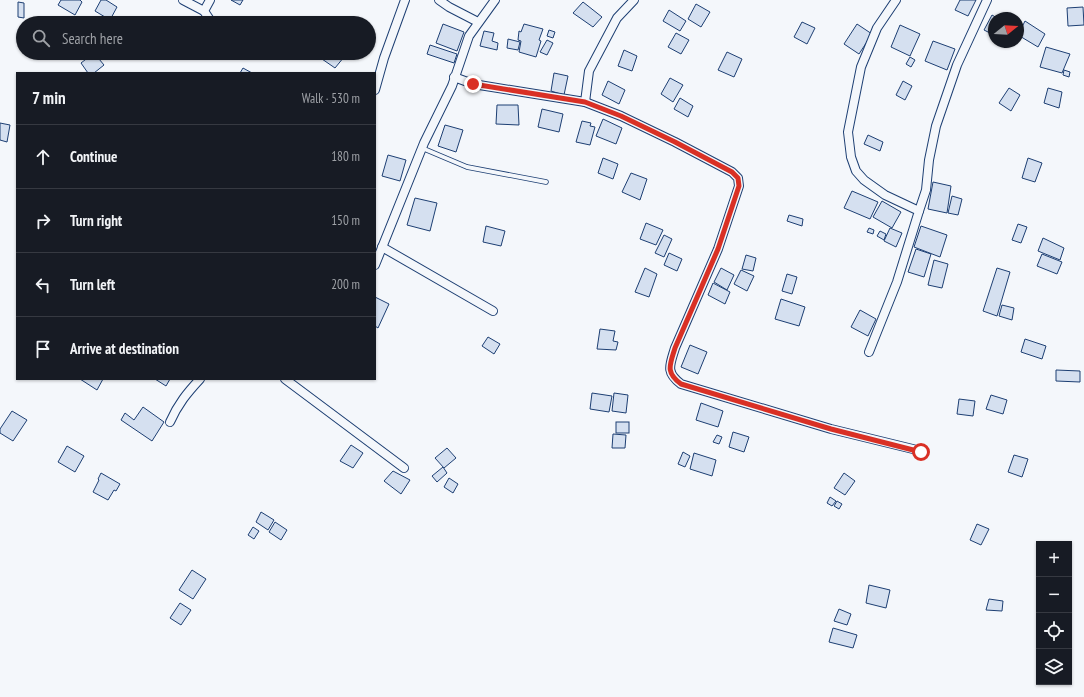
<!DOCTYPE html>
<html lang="en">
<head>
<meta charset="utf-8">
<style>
	:root { --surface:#171b24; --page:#242831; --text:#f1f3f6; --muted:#9ea1a6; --line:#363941 }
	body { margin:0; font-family:"PT Sans Narrow",sans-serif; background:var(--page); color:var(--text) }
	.controls { position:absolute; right:12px; bottom:12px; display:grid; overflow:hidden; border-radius:0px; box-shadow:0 1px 3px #0004 }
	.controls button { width:36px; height:36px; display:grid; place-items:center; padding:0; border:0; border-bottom:1px solid var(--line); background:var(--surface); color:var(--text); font:20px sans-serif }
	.compass { position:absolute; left:988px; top:12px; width:36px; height:36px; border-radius:50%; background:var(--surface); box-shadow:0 1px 3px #0004; rotate:72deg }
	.stop { position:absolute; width:12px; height:12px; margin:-9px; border:3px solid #d93025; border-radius:50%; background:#fff }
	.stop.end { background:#d93025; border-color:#fff; box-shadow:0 1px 4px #0008 }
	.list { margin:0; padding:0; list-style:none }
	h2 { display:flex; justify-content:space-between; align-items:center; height:52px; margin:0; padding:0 16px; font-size:17px }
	h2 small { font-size:13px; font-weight:400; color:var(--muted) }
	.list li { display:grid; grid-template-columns:26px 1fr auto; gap:12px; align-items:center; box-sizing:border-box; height:64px; padding:0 16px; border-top:1px solid var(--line) }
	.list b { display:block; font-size:15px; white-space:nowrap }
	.list em { font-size:13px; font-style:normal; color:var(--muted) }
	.icon { flex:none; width:22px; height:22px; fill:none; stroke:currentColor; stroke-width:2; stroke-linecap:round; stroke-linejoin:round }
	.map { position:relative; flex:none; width:1084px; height:697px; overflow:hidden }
	.search { position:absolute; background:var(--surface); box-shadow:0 1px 3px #0004; left:16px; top:16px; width:360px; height:44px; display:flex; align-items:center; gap:10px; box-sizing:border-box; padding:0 14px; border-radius:22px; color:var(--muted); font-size:15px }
	.panel { position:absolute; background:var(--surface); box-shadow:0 1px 3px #0004; left:16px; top:72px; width:360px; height:308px; border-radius:0px }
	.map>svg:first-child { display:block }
</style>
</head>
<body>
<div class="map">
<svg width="1084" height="697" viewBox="0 0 1084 697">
	<rect width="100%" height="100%" fill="#f4f7fb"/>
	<g fill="#d5e0f0" stroke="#1d3f73">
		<path d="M61 0H80L82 2 75 15 58 5Z"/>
		<path d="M101 0H106L117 7 110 20 95 11Z"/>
		<path d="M231 0H243L240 5Z"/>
		<path d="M960 0H976L968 16 955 10Z"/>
		<path d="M18 2 24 3V18L18 17Z"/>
		<path d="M583 2 602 17 593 27 573 13Z"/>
		<path d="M696 4 710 12 701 27 688 19Z"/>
		<path d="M1083 7 1084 25 1068 26 1067 8Z"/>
		<path d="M669 10 686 21 680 31 663 21Z"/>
		<path d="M992 15 997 18H994V35L984 30Z"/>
		<path d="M1025 21 1045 34 1038 47 1018 35Z"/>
		<path d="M802 22 815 28 807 44 794 37Z"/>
		<path d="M443 24 464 32 457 51 436 43Z"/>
		<path d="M524 24 543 29 539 40 541 41 536 57 519 52 521 41 518 40 519 31 521 32Z"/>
		<path d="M857 24 872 34 859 54 844 44Z"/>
		<path d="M900 25 920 34 910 56 891 47Z"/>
		<path d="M549 30 555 32 553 38 547 36Z"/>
		<path d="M484 31 494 33 492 41 498 43 497 50 480 46Z"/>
		<path d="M676 33 689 40 681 54 668 47Z"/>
		<path d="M508 39 520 42 518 50 507 48Z"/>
		<path d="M547 40 553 43 547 55 540 52Z"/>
		<path d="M933 41 955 49 947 70 925 61Z"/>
		<path d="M430 45 457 54 454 63 427 54Z"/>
		<path d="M1046 47 1070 54 1062 73 1040 67Z"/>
		<path d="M624 50 637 56 632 71 618 66Z"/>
		<path d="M727 52 742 59 734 77 718 70Z"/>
		<path d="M94 53 104 65 94 73H88L81 63Z"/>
		<path d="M327 53H339L344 57 335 68 322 59Z"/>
		<path d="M910 57 915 60 911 67 906 64Z"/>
		<path d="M243 68 252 73H240Z"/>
		<path d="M1064 70 1070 72 1069 77 1063 75Z"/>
		<path d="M554 73 568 76 564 95 551 91Z"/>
		<path d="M670 78 683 85 673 102 661 94Z"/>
		<path d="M608 81 625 90 619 104 602 95Z"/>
		<path d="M903 81 912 86 905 100 896 95Z"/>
		<path d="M1009 88 1020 95 1011 111 999 103Z"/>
		<path d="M1048 88 1062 92 1059 108 1044 103Z"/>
		<path d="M680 98 693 106 688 117 674 109Z"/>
		<path d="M497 105H518L519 125 496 124Z"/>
		<path d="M542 109 563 114 559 132 538 127Z"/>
		<path d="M603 119 622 128 616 144 596 136Z"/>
		<path d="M582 121 591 123 590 126 595 127 590 145 576 142Z"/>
		<path d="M0 123 10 125 7 142 0 140Z"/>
		<path d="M445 125 463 130 456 152 438 146Z"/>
		<path d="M868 135 883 142 880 151 864 144Z"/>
		<path d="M388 155 406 160 400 181 382 176Z"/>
		<path d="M603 158 618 164 613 179 598 173Z"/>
		<path d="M1028 158 1042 163 1035 182 1022 178Z"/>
		<path d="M631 173 647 179 640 200 622 192Z"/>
		<path d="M933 182 951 186 947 213 928 209Z"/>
		<path d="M852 191 878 202 870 219 844 208Z"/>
		<path d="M952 196 962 199 958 215 948 213Z"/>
		<path d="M415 198 437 203 430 231 407 225Z"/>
		<path d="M882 201 901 212 892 228 873 217Z"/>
		<path d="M789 215 803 219 802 226 787 221Z"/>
		<path d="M646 223 663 230 656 245 640 239Z"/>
		<path d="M1018 224 1027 227 1021 243 1012 240Z"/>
		<path d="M486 226 505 231 501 246 483 242Z"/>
		<path d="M921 226 947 235 940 257 914 247Z"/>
		<path d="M869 228 874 230 873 234 867 232Z"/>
		<path d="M890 228 902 233 896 247 884 241Z"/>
		<path d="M880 231 886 234 884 240 877 236Z"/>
		<path d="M664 235 672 239 664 257 655 253Z"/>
		<path d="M1043 238 1064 248 1060 260 1038 251Z"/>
		<path d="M916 249 931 254 924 277 908 272Z"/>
		<path d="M669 253 682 259 677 271 664 265Z"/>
		<path d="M1042 254 1062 262 1057 274 1037 266Z"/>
		<path d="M746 255 756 258 753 271 742 269Z"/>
		<path d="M934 260 948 264 942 288 928 285Z"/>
		<path d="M645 268 657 274 649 297 635 292Z"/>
		<path d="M721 268 734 275 727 290 714 282Z"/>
		<path d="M997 268 1010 272 997 316 983 311Z"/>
		<path d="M741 270 754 276 747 291 734 284Z"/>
		<path d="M787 274 797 277 792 294 782 291Z"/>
		<path d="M713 283 730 292 725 304 708 295Z"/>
		<path d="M375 297 389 304 378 328 375 326Z"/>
		<path d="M781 299 805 307 799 326 775 319Z"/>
		<path d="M1002 305 1014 308 1012 320 999 316Z"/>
		<path d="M860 310 876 319 868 336 851 327Z"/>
		<path d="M600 329 615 331 613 341 618 342 616 350 597 349Z"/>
		<path d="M488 337 500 344 494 354 482 346Z"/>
		<path d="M1025 339 1046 346 1042 359 1021 352Z"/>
		<path d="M690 345 707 352 698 374 681 367Z"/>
		<path d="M1056 370 1080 371V382L1056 381Z"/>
		<path d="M80 379H103L97 390Z"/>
		<path d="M155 379H170L166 386Z"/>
		<path d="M592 393 612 396 609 412 590 409Z"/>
		<path d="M614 393 628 395 626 413 612 411Z"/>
		<path d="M991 395 1007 400 1003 414 986 409Z"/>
		<path d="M959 399 975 401 973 416 957 414Z"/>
		<path d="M701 403 723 411 718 427 696 420Z"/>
		<path d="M143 407 164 422 152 441 121 420 125 413 134 420Z"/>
		<path d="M12 411 27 420 13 441 0 433V429Z"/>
		<rect x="616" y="422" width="13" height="11"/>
		<path d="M733 432 749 437 744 452 729 447Z"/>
		<path d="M613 434 626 435 625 448H612Z"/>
		<path d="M717 435 722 437 719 444 713 442Z"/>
		<path d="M351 445 363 453 353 468 340 461Z"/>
		<path d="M67 446 84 456 75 472 58 462Z"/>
		<path d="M447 448 456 458 444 468 435 458Z"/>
		<path d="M683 452 690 456 685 467 678 464Z"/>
		<path d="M694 453 716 460 712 476 690 469Z"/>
		<path d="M1014 455 1028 459 1022 477 1008 472Z"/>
		<path d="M443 467 447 473 437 482 432 476Z"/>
		<path d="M393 471 410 480 401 494 384 481Z"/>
		<path d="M101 473 120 484 116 491 114 490 108 500 93 492 99 480 98 479Z"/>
		<path d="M844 473 855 481 845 495 834 488Z"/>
		<path d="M449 478 458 484 453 493 444 487Z"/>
		<path d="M830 497 836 501 832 506 827 503Z"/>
		<path d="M837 501 842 504 839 509 834 506Z"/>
		<path d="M261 512 274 520 268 530 256 522Z"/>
		<path d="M275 522 287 530 281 540 269 532Z"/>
		<path d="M977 524 989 529 981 545 970 540Z"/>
		<path d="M253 527 259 531 254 539 248 535Z"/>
		<path d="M192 570 206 579 193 599 179 590Z"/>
		<path d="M869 585 890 590 886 608 866 603Z"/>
		<path d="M989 599 1003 601 1002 611 986 610Z"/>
		<path d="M180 603 191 610 181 625 170 618Z"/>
		<path d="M839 609 851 614 847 625 834 621Z"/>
		<path d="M833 628 857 635 853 648 829 642Z"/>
	</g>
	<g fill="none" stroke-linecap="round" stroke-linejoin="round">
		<defs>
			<path id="lane" d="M422 148 467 167 546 182"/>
			<g id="street">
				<path d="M183 0 204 11"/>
				<path d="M210 0 204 11 212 23"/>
				<path d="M439 0 449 7 478 22"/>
				<path d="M454 77 473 84 585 102 621 116 675 142 732 172 738 178 739 186 718 249 675 348C670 365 665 372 681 384L831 429 921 451"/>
				<path d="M375 90 384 58 405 0"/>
				<path d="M585 102 589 71 617 18 634 0"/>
				<path d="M919 211 926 190 929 160 936 126 957 65 987 0"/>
				<path d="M382 247 493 311"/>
				<path d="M375 265 424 143 452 86 469 36 495 0"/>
				<path d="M869 352 897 282 919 211 885 195 864 180 856 171 851 157 848 132 861 67 877 28 896 0"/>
				<path d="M285 379 404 468"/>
				<path d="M170 422C178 404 187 393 200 379"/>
			</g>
		</defs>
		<use href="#lane" stroke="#1d3f73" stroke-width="5.5"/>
		<use href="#street" stroke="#1d3f73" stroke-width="10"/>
		<use href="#lane" stroke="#f4f7fb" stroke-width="4"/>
		<use href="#street" stroke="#f4f7fb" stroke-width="8"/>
	</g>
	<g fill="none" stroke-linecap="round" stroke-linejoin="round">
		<path stroke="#d93025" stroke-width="5" d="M473 84 585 102 621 116 675 142 732 172 738 178 739 186 718 249 675 348C670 365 665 372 681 384L831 429 921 452"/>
	</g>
</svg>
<div class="controls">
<button>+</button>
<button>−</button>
<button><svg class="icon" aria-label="locate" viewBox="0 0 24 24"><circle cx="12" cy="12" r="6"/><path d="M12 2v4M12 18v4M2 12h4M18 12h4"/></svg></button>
<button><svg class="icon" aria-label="layers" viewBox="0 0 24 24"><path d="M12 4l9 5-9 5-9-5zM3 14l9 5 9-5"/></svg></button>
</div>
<svg class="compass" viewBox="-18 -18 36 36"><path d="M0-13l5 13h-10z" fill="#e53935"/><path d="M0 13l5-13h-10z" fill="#9ea1a6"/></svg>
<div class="stop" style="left:921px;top:452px"></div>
<div class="stop end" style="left:473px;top:84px"></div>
<div class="search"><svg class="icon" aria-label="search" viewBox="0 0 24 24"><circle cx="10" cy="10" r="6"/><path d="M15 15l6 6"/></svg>Search here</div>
<section class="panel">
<h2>7 min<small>Walk · 530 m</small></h2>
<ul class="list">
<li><svg class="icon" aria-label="ahead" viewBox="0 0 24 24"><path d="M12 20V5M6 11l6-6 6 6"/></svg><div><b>Continue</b></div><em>180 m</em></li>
<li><svg class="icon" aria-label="right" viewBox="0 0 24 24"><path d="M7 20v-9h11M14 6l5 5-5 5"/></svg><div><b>Turn right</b></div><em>150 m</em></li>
<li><svg class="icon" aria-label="left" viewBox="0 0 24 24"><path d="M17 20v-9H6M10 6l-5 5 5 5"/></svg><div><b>Turn left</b></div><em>200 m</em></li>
<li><svg class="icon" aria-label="arrive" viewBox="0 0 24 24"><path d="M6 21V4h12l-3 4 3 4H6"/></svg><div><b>Arrive at destination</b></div></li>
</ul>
</section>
</div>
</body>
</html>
